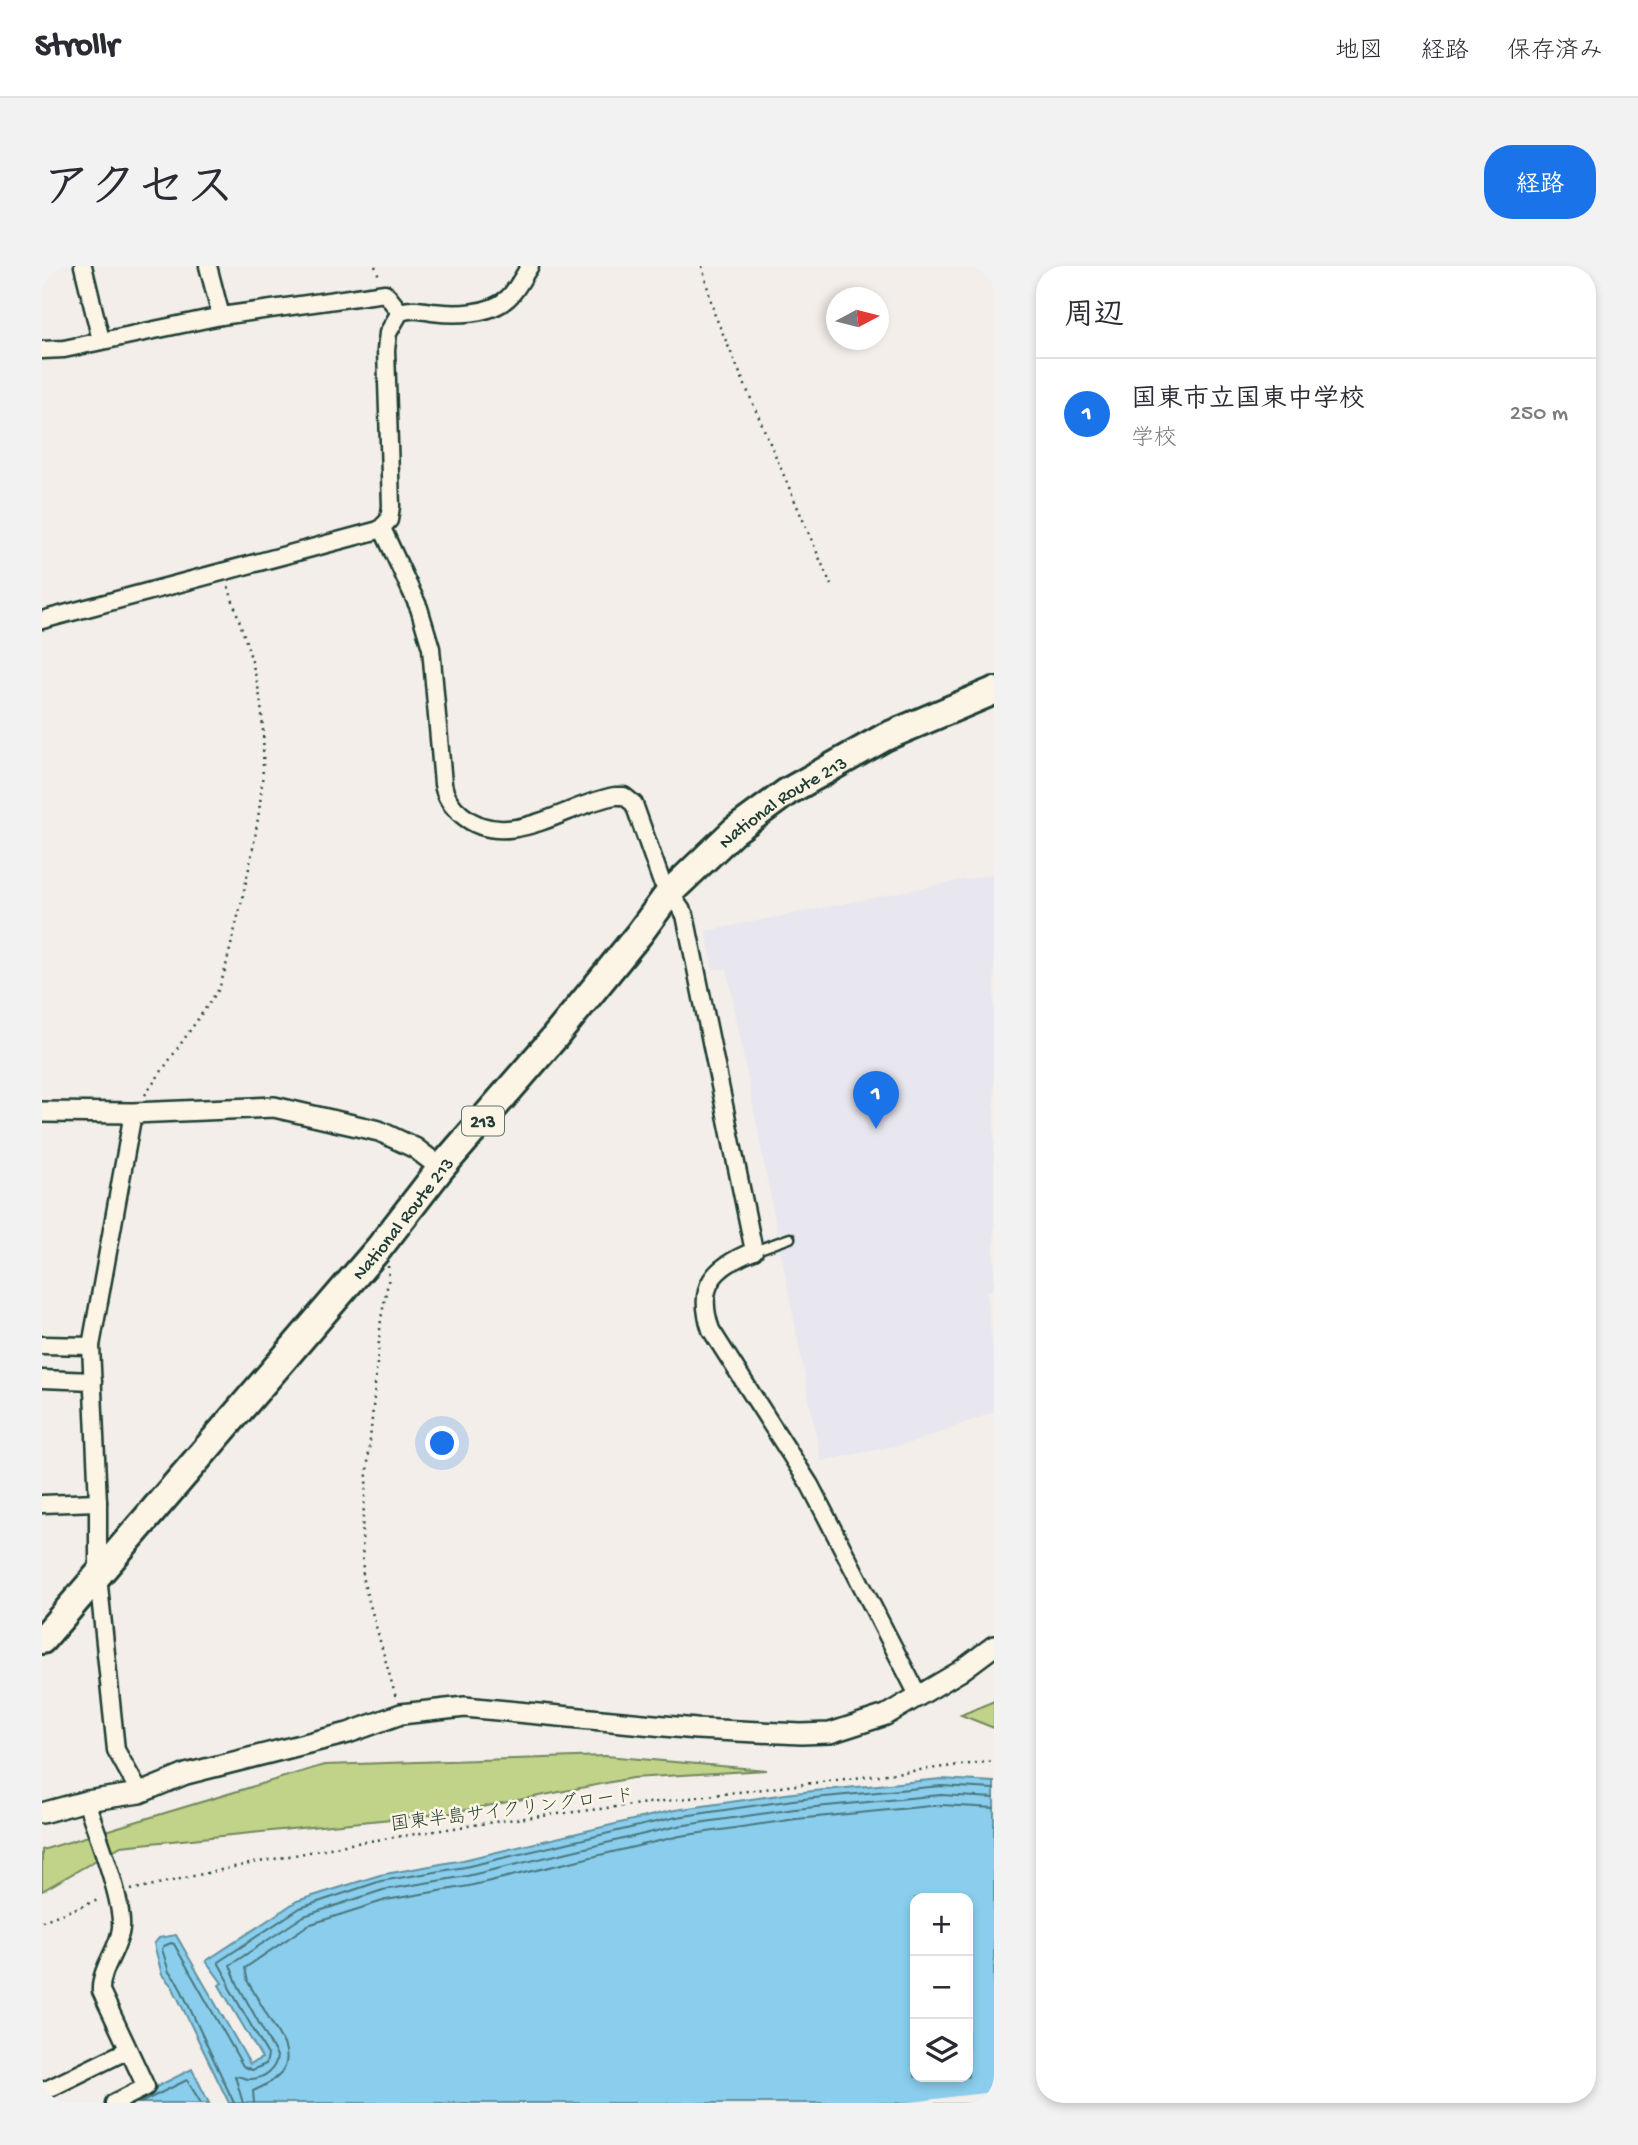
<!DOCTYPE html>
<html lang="ja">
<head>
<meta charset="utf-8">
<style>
	:root { --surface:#fff; --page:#f2f2f3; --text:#2b2b33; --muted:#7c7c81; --line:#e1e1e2; --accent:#1a73e8 }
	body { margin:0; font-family:"Gochi Hand","Klee One",sans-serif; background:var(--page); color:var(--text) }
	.controls { position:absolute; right:21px; bottom:21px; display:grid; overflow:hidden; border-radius:14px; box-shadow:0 4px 10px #0003 }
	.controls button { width:63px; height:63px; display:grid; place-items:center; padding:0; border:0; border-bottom:2px solid var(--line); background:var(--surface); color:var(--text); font:35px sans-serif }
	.compass { position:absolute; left:784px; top:21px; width:63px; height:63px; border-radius:50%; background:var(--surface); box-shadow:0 4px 10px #0003; rotate:83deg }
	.you { position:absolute; left:401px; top:1178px; width:24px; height:24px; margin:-18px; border:5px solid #fff; border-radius:50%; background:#1a73e8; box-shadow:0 0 0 10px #1a73e833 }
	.badge { display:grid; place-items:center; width:46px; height:46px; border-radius:50%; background:var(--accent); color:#fff; font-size:23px; font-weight:700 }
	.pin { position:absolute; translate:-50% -58px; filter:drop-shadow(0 2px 4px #0008) }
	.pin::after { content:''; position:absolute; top:37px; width:24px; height:21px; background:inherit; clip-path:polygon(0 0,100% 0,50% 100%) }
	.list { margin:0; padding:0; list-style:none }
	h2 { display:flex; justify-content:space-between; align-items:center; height:91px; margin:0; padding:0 28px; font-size:30px }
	h2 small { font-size:23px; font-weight:400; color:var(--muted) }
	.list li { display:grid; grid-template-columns:46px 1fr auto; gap:21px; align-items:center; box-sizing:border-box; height:112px; padding:0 28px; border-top:2px solid var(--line) }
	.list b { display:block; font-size:26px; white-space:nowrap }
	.list p { margin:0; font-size:23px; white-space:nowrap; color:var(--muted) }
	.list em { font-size:23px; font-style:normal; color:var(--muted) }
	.icon { flex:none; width:38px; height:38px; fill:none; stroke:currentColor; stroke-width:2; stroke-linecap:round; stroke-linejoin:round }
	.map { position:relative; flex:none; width:952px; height:1837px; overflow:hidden; border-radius:28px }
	header { display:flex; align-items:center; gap:42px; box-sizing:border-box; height:98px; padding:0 35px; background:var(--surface); border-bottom:2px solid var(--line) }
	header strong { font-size:33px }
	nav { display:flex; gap:38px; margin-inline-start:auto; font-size:24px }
	.intro { display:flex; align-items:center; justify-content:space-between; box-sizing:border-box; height:168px; padding:0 42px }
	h1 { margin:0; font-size:49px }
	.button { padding:18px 32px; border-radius:28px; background:var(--accent); color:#fff; font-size:24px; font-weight:700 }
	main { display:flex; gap:42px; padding:0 42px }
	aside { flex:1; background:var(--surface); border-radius:28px; box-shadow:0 4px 10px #0003 }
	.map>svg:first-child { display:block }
</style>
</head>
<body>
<header>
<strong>Strollr</strong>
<nav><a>地図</a><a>経路</a><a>保存済み</a></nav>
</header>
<div class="intro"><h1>アクセス</h1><a class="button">経路</a></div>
<main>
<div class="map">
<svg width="952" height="1837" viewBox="0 0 952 1837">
	<rect width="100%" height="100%" fill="#f3eee9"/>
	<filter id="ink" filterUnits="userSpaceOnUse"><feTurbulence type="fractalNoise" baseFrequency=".0143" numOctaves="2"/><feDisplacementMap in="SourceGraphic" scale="14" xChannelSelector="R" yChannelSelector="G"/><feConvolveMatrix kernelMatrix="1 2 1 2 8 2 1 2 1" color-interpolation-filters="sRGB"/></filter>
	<g filter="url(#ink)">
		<path fill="#e8e6ee" d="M952 608V1023L944 1025 952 1092V1146L872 1176 779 1195 685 703H671L664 665Z"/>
		<g fill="#c1d388" stroke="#70885e" stroke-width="2">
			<path d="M952 1435V1462L919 1449Z"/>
			<path d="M564 1490 724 1504 590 1512 409 1547 79 1580 0 1625V1584L282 1499Z"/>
		</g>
		<g fill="#8acdec" stroke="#5f93a2" stroke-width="2" fill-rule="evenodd">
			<path d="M899 1513 952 1516V1837H187L130 1720 120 1709 112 1678 117 1672 134 1669 208 1798 220 1792 177 1719 180 1717 164 1695 255 1635 338 1609 421 1594 633 1544 751 1527ZM873 1632H926V1811H873Z"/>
			<path d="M150 1803 167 1837H82Z"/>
		</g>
		<path fill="#f3eee9" d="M952 1826V1837H862L916 1830Z"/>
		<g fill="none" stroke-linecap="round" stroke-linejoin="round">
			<g stroke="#4a777e" stroke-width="2">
				<path d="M98 1837 145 1814 159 1837"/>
				<path d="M192 1837 136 1717 127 1706 120 1683 122 1680 129 1677 132 1678 201 1800 210 1804 224 1798 226 1789 187 1721 186 1714 176 1696 258 1642 339 1615 423 1601 635 1551 751 1534 899 1520 952 1523"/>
				<path d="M201 1837 193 1810C199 1810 203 1814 210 1813 223 1812 234 1803 235 1790L196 1719 188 1699 262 1650 341 1624 425 1610 636 1560 753 1543 899 1529 952 1532"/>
				<path d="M212 1837 211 1825C232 1816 252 1805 242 1778L206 1716 203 1702 266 1659 344 1634 427 1620 638 1570 754 1553 899 1539 952 1542"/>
			</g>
			<defs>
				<path id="service" d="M712 985 748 972"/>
				<g id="minor">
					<path d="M41 0 59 74"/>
					<path d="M179 50 343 27 358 46"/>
					<path d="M0 84 22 83 179 50 166 0"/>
					<path d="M340 262 377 342 389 382 401 518C403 531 409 540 420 549 465 587 525 538 573 530H582L592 538 619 614 643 649 712 985C671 1001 654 1020 669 1064L768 1219 877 1431"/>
					<path d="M0 354 337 264 347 254 349 240 344 84 346 67 358 46C371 42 377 44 390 46 413 49 448 49 466 32 475 24 481 10 488 0"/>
					<path d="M91 847 49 1080 56 1236V1310L74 1484 98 1527"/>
					<path d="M0 1079 49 1080"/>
					<path d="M0 1113 51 1115"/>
					<path d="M0 1238 56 1236"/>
					<path d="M44 1535C54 1566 81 1632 79 1662 77 1684 58 1702 59 1725L104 1821 72 1837"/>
					<path d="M0 1826 86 1784"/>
				</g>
				<g id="tertiary">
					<path d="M0 846 91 847 232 841 337 865 373 882 399 902"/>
					<path d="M0 1547 44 1535 98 1527 144 1508 306 1467 359 1448 423 1441 654 1463 759 1468 788 1467 844 1449 917 1406 952 1380"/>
				</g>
				<g id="trunk">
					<path id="s1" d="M0 1374 337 982 399 902 512 772 597 668 627 627 692 565 745 526 843 471 952 425"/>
				</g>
			</defs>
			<use href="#service" stroke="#1f3d34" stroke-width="13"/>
			<use href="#minor" stroke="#1f3d34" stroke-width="21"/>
			<use href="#tertiary" stroke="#1f3d34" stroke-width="24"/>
			<use href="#trunk" stroke="#1f3d34" stroke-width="32"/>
			<g stroke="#1f3d34" stroke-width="2.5" stroke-dasharray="2 5" stroke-linecap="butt">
				<path d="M333 0 338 13"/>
				<path d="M660 0 672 47 789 319"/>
				<path d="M103 829 177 723 183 704C204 615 231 525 218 432 212 394 197 356 186 319"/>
				<path d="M346 1000 347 1011 339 1053 320 1263 321 1314 354 1432"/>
				<path d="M89 1624 192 1601 308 1578 458 1555 952 1495"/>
				<path d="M0 1655 59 1633"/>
			</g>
			<use href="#service" stroke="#fcf5e5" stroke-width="8"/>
			<use href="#minor" stroke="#fcf5e5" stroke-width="16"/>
			<use href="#tertiary" stroke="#fcf5e5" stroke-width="19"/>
			<use href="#trunk" stroke="#fcf5e5" stroke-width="26"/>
		</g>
	</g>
	<g text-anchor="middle" stroke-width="5" stroke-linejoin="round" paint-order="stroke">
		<rect fill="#fcf5e5" stroke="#617469" stroke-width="2" x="420" y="840.5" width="42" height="29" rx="5"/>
		<g font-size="18" font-weight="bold" fill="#1f3d34">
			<text x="441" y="861">213</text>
		</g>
		<g font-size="19" fill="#1f3d34" stroke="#fcf5e5">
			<text dy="7" stroke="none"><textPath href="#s1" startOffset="1122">National Route 213</textPath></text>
			<text dy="7" stroke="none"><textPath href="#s1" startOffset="555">National Route 213</textPath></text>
			<text transform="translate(470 1542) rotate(-7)" y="7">国東半島サイクリングロード</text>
		</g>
	</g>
</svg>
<div class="controls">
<button>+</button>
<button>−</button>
<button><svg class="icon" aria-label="layers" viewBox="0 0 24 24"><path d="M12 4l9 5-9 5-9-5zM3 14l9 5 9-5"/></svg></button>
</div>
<svg class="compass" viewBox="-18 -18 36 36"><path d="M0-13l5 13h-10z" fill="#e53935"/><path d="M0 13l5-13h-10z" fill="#7c7c81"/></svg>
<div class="you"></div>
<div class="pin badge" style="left:834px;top:863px">1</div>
</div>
<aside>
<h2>周辺<small></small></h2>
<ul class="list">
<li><span class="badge">1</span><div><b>国東市立国東中学校</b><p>学校</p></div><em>250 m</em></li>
</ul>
</aside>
</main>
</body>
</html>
